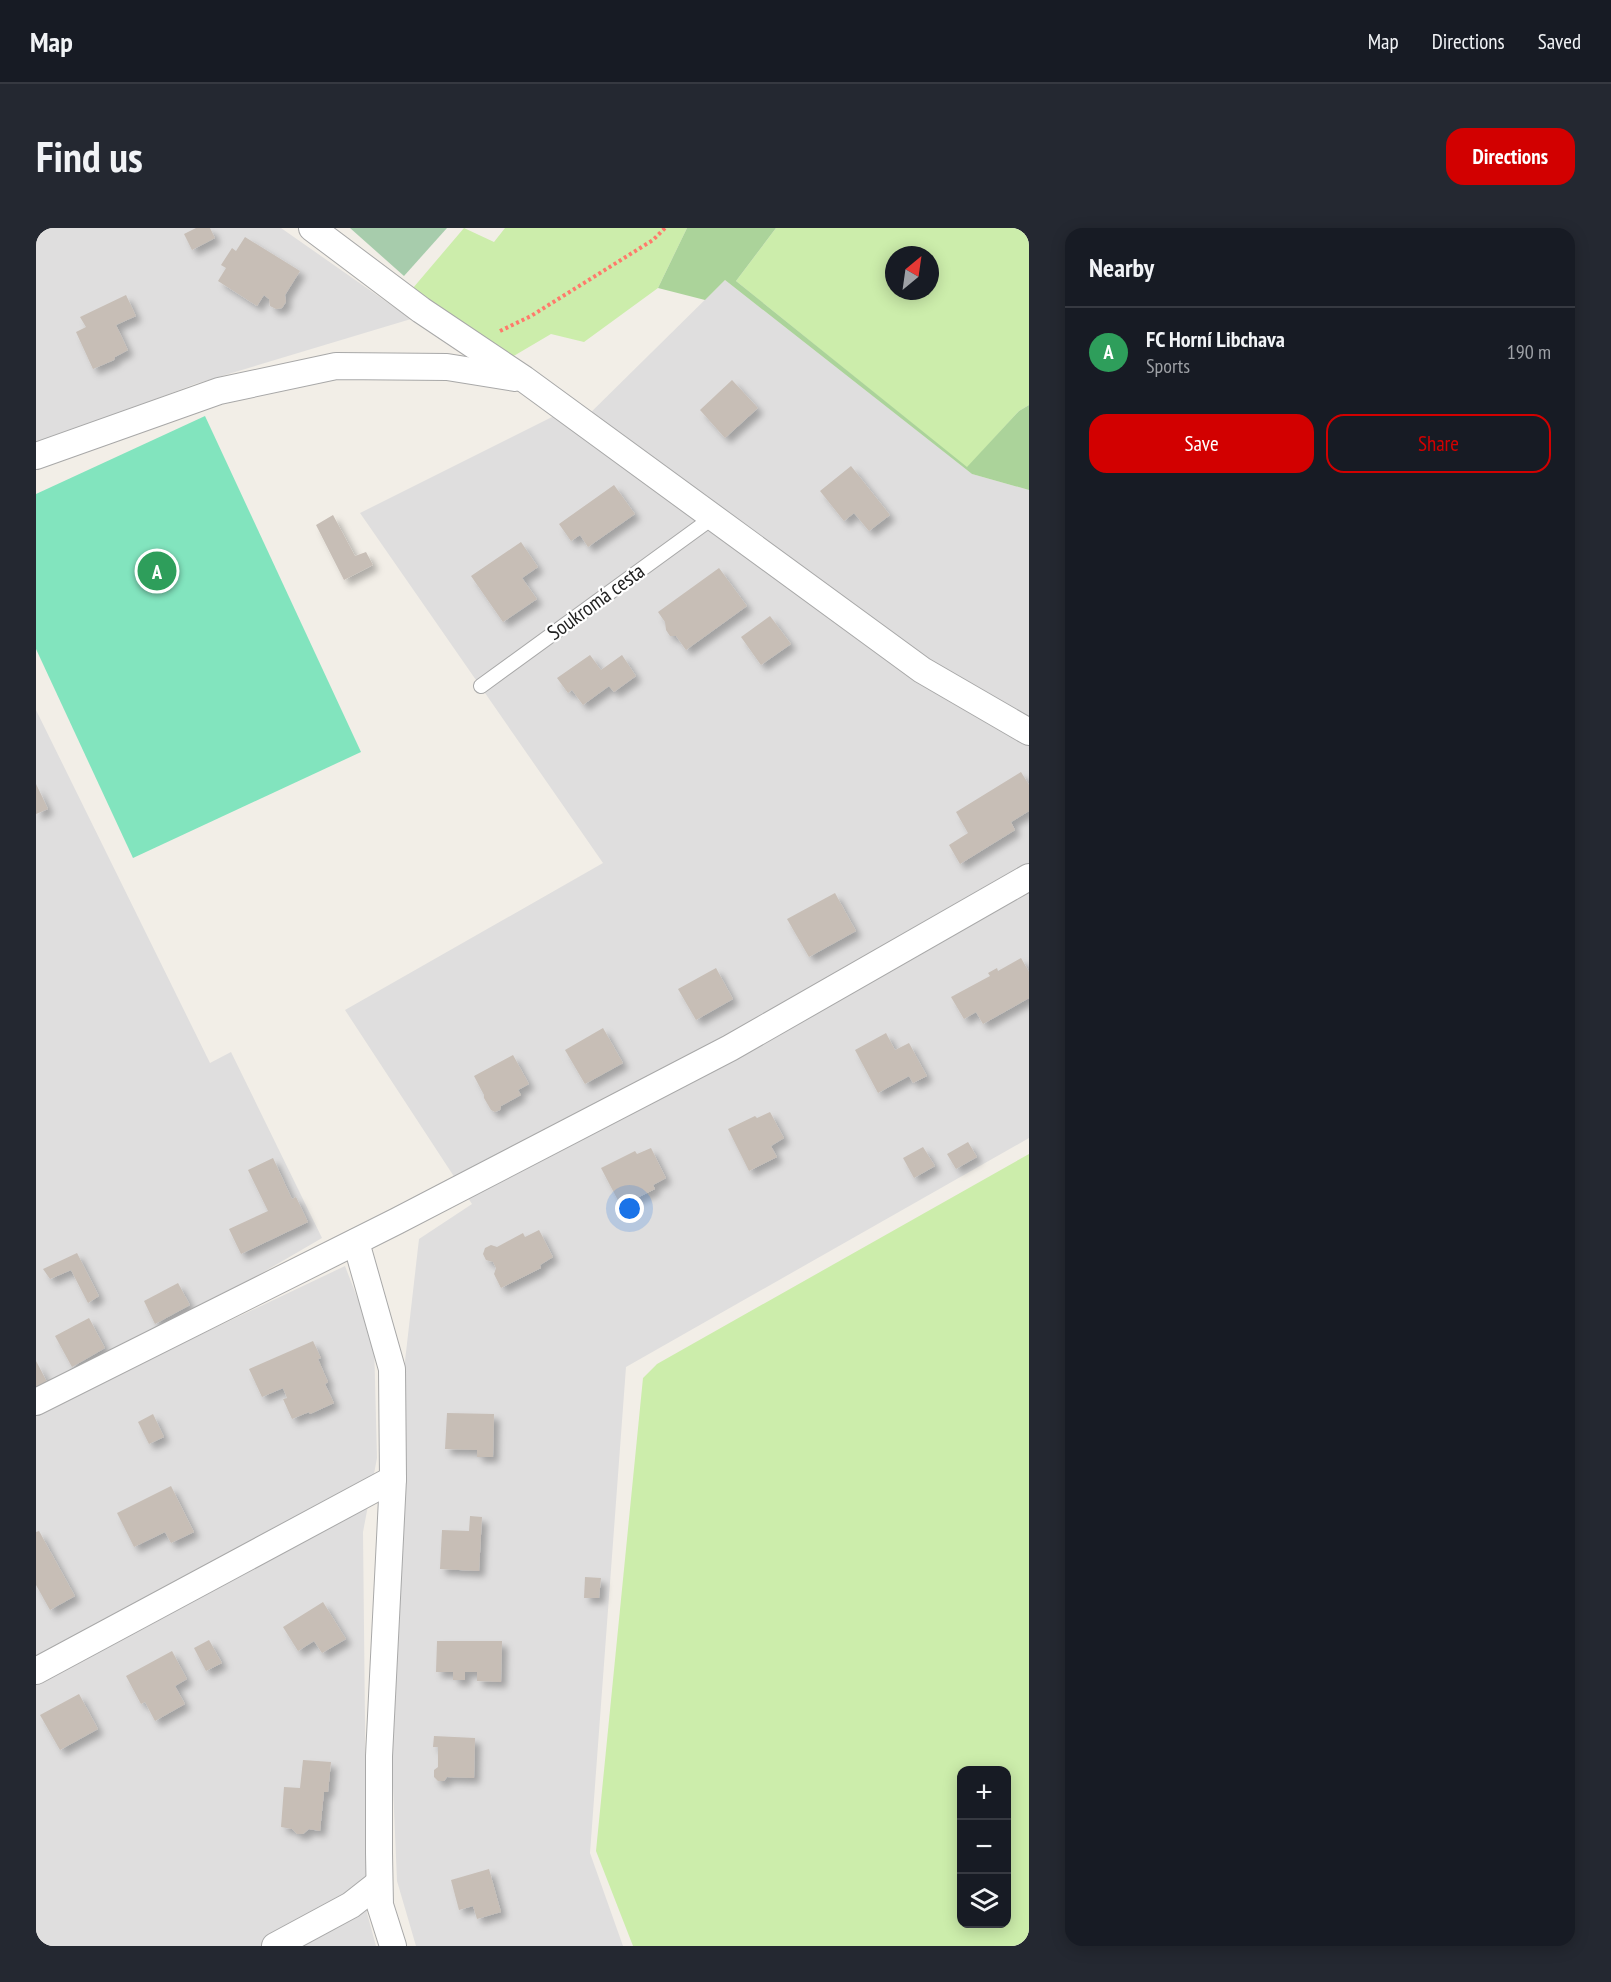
<!DOCTYPE html>
<html lang="en">
<head>
<meta charset="utf-8">
<style>
	:root { --surface:#171b24; --page:#242831; --text:#f1f3f6; --muted:#9ea1a6; --line:#363941; --accent:#d20000 }
	body { margin:0; font-family:"PT Sans Narrow",sans-serif; background:var(--page); color:var(--text) }
	.controls { position:absolute; right:18px; bottom:18px; display:grid; overflow:hidden; border-radius:12px; box-shadow:0 3px 15px #0003 }
	.controls button { width:54px; height:54px; display:grid; place-items:center; padding:0; border:0; border-bottom:2px solid var(--line); background:var(--surface); color:var(--text); font:30px sans-serif }
	.compass { position:absolute; left:849px; top:18px; width:54px; height:54px; border-radius:50%; background:var(--surface); box-shadow:0 3px 15px #0003; rotate:29deg }
	.you { position:absolute; left:594px; top:981px; width:21px; height:21px; margin:-15px; border:4px solid #fff; border-radius:50%; background:#1a73e8; box-shadow:0 0 0 9px #1a73e833 }
	.badge { display:grid; place-items:center; width:39px; height:39px; border-radius:50%; background:var(--accent); color:#fff; font-size:20px; font-weight:700 }
	.pin { position:absolute; translate:-50% -50%; border:3px solid #fff; box-shadow:0 2px 6px #0006 }
	.list { margin:0; padding:0; list-style:none }
	h2 { display:flex; justify-content:space-between; align-items:center; height:78px; margin:0; padding:0 24px; font-size:26px }
	h2 small { font-size:20px; font-weight:400; color:var(--muted) }
	.list li { display:grid; grid-template-columns:39px 1fr auto; gap:18px; align-items:center; box-sizing:border-box; height:90px; padding:0 24px; border-top:2px solid var(--line) }
	.list b { display:block; font-size:22px; white-space:nowrap }
	.list p { margin:0; font-size:20px; white-space:nowrap; color:var(--muted) }
	.list em { font-size:20px; font-style:normal; color:var(--muted) }
	.actions { display:flex; gap:12px; padding:18px 24px }
	.actions a { flex:1; padding:14px 0; border:2px solid var(--accent); border-radius:18px; text-align:center; font-size:21px; color:var(--accent) }
	.actions .main { background:var(--accent); color:#fff }
	.icon { flex:none; width:33px; height:33px; fill:none; stroke:currentColor; stroke-width:2; stroke-linecap:round; stroke-linejoin:round }
	.map { position:relative; flex:none; width:993px; height:1718px; overflow:hidden; border-radius:18px }
	header { display:flex; align-items:center; gap:36px; box-sizing:border-box; height:84px; padding:0 30px; background:var(--surface); border-bottom:2px solid var(--line) }
	header strong { font-size:28px }
	nav { display:flex; gap:33px; margin-inline-start:auto; font-size:21px }
	.intro { display:flex; align-items:center; justify-content:space-between; box-sizing:border-box; height:144px; padding:0 36px }
	h1 { margin:0; font-size:42px }
	.button { padding:15px 27px; border-radius:18px; background:var(--accent); color:#fff; font-size:21px; font-weight:700 }
	main { display:flex; gap:36px; padding:0 36px }
	aside { flex:1; background:var(--surface); border-radius:18px; box-shadow:0 3px 15px #0003 }
	.map>svg:first-child { display:block }
</style>
</head>
<body>
<header>
<strong>Map</strong>
<nav><a>Map</a><a>Directions</a><a>Saved</a></nav>
</header>
<div class="intro"><h1>Find us</h1><a class="button">Directions</a></div>
<main>
<div class="map">
<svg width="993" height="1718" viewBox="0 0 993 1718">
	<defs>
		<filter id="shadow"><feDropShadow dx="5.5" dy="5.5" stdDeviation="3" flood-color="#0004"/></filter>
	</defs>
	<rect width="100%" height="100%" fill="#f2eee7"/>
	<g fill="#dfdede">
		<path d="M0 0H245L375 91 159 156 0 217Z"/>
		<path d="M689 52 936 246 993 262V910L590 1139 554 1625 587 1718H380L361 1653 356 1534 369 1133 383 1011 436 976 309 782 567 635 324 285 524 185 542 197Z"/>
		<path d="M0 482 174 835 195 824 286 1010 135 1098 0 1165Z"/>
		<path d="M309 1038 338 1113 341 1230 327 1304 331 1685 340 1718H0V1185Z"/>
	</g>
	<g fill="#ccedab" fill-rule="evenodd">
		<path d="M428 0 458 14 469 0H651L622 60 548 114 515 106 476 129 377 60Z"/>
		<path d="M740 0H993V177L983 183 931 240 700 53ZM858 27H894V63H858Z"/>
		<path d="M993 926V1718H597L560 1623 607 1150 621 1136ZM970 1542V1696H926V1542Z"/>
	</g>
	<path fill="#abd39a" d="M651 0H740L700 53 931 239 983 183 993 177V262L936 246 689 52 669 72 622 60Z"/>
	<path fill="#a7ccac" d="M314 0H411L368 48Z"/>
	<path fill="#82e4be" d="M169 188 325 524 97 630 0 421V266Z"/>
	<g fill="#c7beb6" filter="url(#shadow)">
		<path d="M160 0H174L179 10 156 22 148 6Z"/>
		<path d="M209 9 264 43 249 67 250 74 246 80 240 81 234 78 233 71 228 67 221 78 182 53 190 40 185 37 196 20 200 23Z"/>
		<path d="M90 67 100 88 80 97 92 122 79 129 78 132 57 141 40 104 50 99 44 89Z"/>
		<path d="M696 152 722 180 689 210 664 182Z"/>
		<path d="M815 238 854 287 833 303 818 285 808 293 784 263Z"/>
		<path d="M578 257 599 286 552 319 544 307 535 313 523 296Z"/>
		<path d="M297 287 319 328 330 324 337 337 308 352 280 297Z"/>
		<path d="M485 314 502 339 486 350 501 371 467 394 435 348Z"/>
		<path d="M683 340 711 378 650 422 640 408H634L630 402 629 394 622 384Z"/>
		<path d="M734 388 755 416 725 437 705 409Z"/>
		<path d="M554 427 565 442 586 427 600 448 578 464 573 458 547 477 536 462 532 465 521 450Z"/>
		<path d="M985 544 993 557V583L975 594 979 602 924 636 913 617 932 605 920 584Z"/>
		<path d="M0 556 12 581 0 586Z"/>
		<path d="M799 665 820 703 773 729 751 691Z"/>
		<path d="M985 730 993 744V770L947 796 940 784 928 791 915 769 954 748 952 745 961 740 962 743Z"/>
		<path d="M680 740 697 771 660 792 642 761Z"/>
		<path d="M567 800 587 835 549 856 529 822Z"/>
		<path d="M850 805 859 822 873 815 891 848 877 855 873 848 842 865 819 822Z"/>
		<path d="M477 827 493 856 482 862 485 867 465 878 464 882 459 884 455 882 448 870V867L438 848Z"/>
		<path d="M734 884 748 910 735 918 741 929 713 943 692 901 719 888 721 890Z"/>
		<path d="M932 914 941 929 920 941 911 926Z"/>
		<path d="M887 919 899 938 878 950 867 930Z"/>
		<path d="M615 920 630 950 617 957 619 961 585 978 565 940 599 923 601 926Z"/>
		<path d="M237 930 256 971 260 969 272 994 205 1026 193 1001 232 983 212 942Z"/>
		<path d="M503 1002 517 1029 504 1037 505 1040 465 1060 458 1046 460 1040 457 1034 450 1032 447 1026 449 1020 455 1017 461 1019 487 1005 489 1009Z"/>
		<path d="M41 1025 63 1068 52 1075 35 1042 14 1051 7 1041Z"/>
		<path d="M142 1055 154 1077 119 1096 108 1073Z"/>
		<path d="M53 1090 69 1120 36 1139 19 1108Z"/>
		<path d="M277 1113 285 1130 282 1131 292 1154 289 1156 298 1175 274 1186 273 1184 256 1191 247 1171 251 1170 247 1160 226 1169 213 1141Z"/>
		<path d="M0 1133 11 1154 0 1159Z"/>
		<path d="M411 1185 458 1186 457 1229H441V1222L409 1221Z"/>
		<path d="M117 1186 128 1209 113 1216 102 1194Z"/>
		<path d="M135 1258 158 1304 135 1315 129 1304 98 1319 81 1285Z"/>
		<path d="M434 1288 446 1289 443 1343 404 1341 406 1302 433 1303Z"/>
		<path d="M3 1303 39 1368 14 1382 0 1357V1304Z"/>
		<path d="M549 1349 565 1350 563 1370H548Z"/>
		<path d="M287 1374 310 1411 286 1425 278 1413 262 1423 247 1399Z"/>
		<path d="M173 1412 186 1435 170 1443 158 1420Z"/>
		<path d="M401 1413H466L465 1454 441 1453V1444H429V1452H417V1444H400Z"/>
		<path d="M136 1423 151 1451 139 1458 149 1476 119 1493 109 1474 105 1476 90 1448Z"/>
		<path d="M43 1466 62 1501 24 1522 4 1487Z"/>
		<path d="M398 1508 439 1510 438 1550 411 1549 408 1553H402L398 1549V1542L402 1539V1519H397Z"/>
		<path d="M267 1532 295 1534 292 1564H288L284 1603 273 1601 267 1606H261L256 1601 245 1599 248 1559 264 1560Z"/>
		<path d="M453 1641 465 1684 441 1691 437 1678 423 1682 415 1652Z"/>
	</g>
	<g fill="none" stroke-linecap="round" stroke-linejoin="round">
		<defs>
			<path id="lane" d="M445 458 676 290"/>
			<g id="street">
				<path d="M276 0 385 82 488 151 886 442 993 504"/>
				<path d="M0 228 183 163 300 138 411 139 479 150"/>
				<path d="M320 1014 356 1141 357 1251 343 1528V1625L344 1677 357 1718"/>
				<path d="M0 1174 361 993 694 820 993 649"/>
				<path d="M0 1443 357 1251"/>
				<path d="M239 1718 315 1677 343 1655"/>
			</g>
		</defs>
		<use href="#lane" stroke="#a8a8a8" stroke-width="16"/>
		<use href="#street" stroke="#a8a8a8" stroke-width="28"/>
		<path stroke="#ff7a6b" stroke-width="4" stroke-dasharray="3 3" stroke-linecap="butt" d="M464 103 495 88 617 12 629 0"/>
		<use href="#lane" stroke="#fff" stroke-width="14"/>
		<use href="#street" stroke="#fff" stroke-width="26"/>
	</g>
	<g text-anchor="middle" stroke-width="4.5" stroke-linejoin="round" paint-order="stroke">
		<g font-size="21" fill="#212121" stroke="#fff">
			<text transform="translate(560 374) rotate(-36)" y="7">Soukromá cesta</text>
		</g>
	</g>
</svg>
<div class="controls">
<button>+</button>
<button>−</button>
<button><svg class="icon" aria-label="layers" viewBox="0 0 24 24"><path d="M12 4l9 5-9 5-9-5zM3 14l9 5 9-5"/></svg></button>
</div>
<svg class="compass" viewBox="-18 -18 36 36"><path d="M0-13l5 13h-10z" fill="#e53935"/><path d="M0 13l5-13h-10z" fill="#9ea1a6"/></svg>
<div class="you"></div>
<div class="pin badge" style="left:121px;top:343px;background:#2e9e5b">A</div>
</div>
<aside>
<h2>Nearby<small></small></h2>
<ul class="list">
<li><span class="badge" style="background:#2e9e5b">A</span><div><b>FC Horní Libchava</b><p>Sports</p></div><em>190 m</em></li>
</ul>
<div class="actions"><a class="main">Save</a><a>Share</a></div>
</aside>
</main>
</body>
</html>
